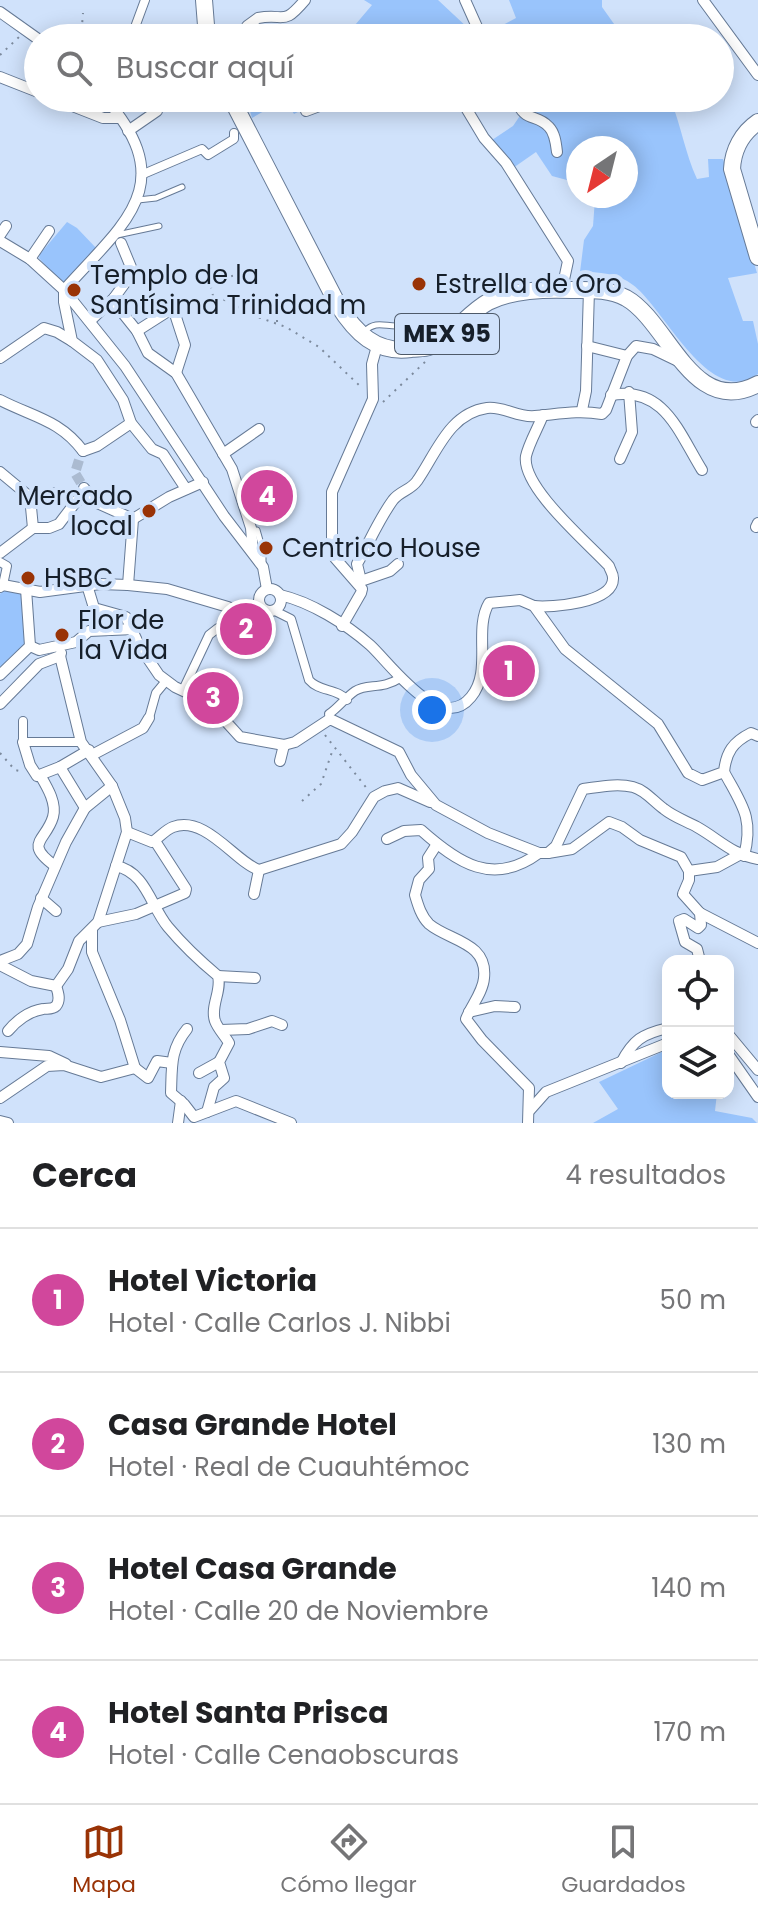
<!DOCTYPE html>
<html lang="es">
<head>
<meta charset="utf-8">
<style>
	:root { --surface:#fff; --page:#f2f2f2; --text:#202124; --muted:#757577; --line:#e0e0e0; --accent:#993306 }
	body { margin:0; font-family:Poppins,sans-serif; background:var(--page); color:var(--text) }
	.controls { position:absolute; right:24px; bottom:24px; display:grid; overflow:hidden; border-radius:16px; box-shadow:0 4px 20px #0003 }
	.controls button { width:72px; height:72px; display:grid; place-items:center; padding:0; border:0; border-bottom:2px solid var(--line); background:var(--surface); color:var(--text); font:40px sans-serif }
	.compass { position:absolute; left:566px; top:136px; width:72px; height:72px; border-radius:50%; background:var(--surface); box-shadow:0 4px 20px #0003; rotate:215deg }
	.you { position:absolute; left:432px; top:710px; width:28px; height:28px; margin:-20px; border:6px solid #fff; border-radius:50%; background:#1a73e8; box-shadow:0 0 0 12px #1a73e833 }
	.badge { display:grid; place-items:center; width:52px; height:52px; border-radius:50%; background:var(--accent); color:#fff; font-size:26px; font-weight:700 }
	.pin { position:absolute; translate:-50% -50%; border:4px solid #fff; box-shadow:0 2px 8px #0006 }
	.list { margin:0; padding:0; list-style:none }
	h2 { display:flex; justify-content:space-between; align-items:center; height:104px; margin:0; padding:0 32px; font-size:34px }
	h2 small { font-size:26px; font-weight:400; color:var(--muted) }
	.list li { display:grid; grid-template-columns:52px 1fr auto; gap:24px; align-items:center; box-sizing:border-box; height:144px; padding:0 32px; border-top:2px solid var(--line) }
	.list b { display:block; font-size:30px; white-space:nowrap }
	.list p { margin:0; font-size:26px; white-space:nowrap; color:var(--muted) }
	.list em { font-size:26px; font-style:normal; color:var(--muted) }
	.icon { flex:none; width:44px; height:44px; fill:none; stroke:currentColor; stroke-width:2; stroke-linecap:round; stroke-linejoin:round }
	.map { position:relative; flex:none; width:758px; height:1123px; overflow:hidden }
	.search { position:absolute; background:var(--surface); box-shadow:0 4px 20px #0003; left:24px; right:24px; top:24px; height:88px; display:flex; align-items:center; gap:20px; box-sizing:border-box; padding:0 28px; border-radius:44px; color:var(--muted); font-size:30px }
	.sheet { height:680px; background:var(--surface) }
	nav { display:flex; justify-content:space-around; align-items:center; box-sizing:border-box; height:112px; border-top:2px solid var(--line); background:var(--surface); font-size:22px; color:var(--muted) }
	nav a { display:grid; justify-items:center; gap:4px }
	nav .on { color:var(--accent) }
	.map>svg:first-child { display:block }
</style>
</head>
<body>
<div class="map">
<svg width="758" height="1123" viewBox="0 0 758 1123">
	<rect width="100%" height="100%" fill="#d0e2fb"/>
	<g fill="#99c4fc">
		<path d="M364 0H438L469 29 463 38H344L372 5Z"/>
		<path d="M509 0H602V7L624 38H502L497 28 516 18Z"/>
		<path d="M253 98H325L294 114 285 99 252 118 248 104Z"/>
		<path d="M532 98H670C681 125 685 153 697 179L709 177 708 159H723L757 273 728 278 743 321H753L758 344V374C710 410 665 309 633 285 618 273 599 272 580 272L584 240 593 226 595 199 593 196H626V148H578V183L552 176 536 152 513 168 492 140 513 126Z"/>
		<path d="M67 222 77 228 97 249 65 288 39 258 40 254Z"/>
		<path d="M6 587 21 589 28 645 0 673V594Z"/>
		<path d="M668 1049V1093H717L715 1111 752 1118 757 1123H593L618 1109 599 1082Z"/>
	</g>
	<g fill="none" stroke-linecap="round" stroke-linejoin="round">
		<path stroke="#abbbd1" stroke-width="10" stroke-dasharray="10 5" stroke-linecap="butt" d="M79 460 75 473 84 488"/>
		<defs>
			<g id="service">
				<path d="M138 200 156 198 182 187"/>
				<path d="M117 235 159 226"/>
				<path d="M365 331C375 321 384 326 396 326 412 327 421 325 428 342"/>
				<path d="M257 530 263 551V566"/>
				<path d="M219 627 228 607"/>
			</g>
			<g id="pedestrian">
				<path d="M131 38 145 0"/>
				<path d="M113 107 121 98"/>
				<path d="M141 175 202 149 208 155 234 139V133"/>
				<path d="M0 562 7 566 3 585"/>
				<path d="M275 611 291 619 309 680C319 692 337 688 347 700"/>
				<path d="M183 690 209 635 218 628"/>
				<path d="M149 718 156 693 166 681"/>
				<path d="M330 719 329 714C338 708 346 697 355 691 367 683 382 690 400 678"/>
				<path d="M23 721V742H81"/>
			</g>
			<g id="minor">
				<path d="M465 0 482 38"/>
				<path d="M703 0 758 75"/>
				<path d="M0 12 38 39"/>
				<path d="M247 38V26L258 18C286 13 282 27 305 0"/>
				<path d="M0 77 38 92"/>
				<path d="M52 98 103 118H120"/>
				<path d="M105 98C181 185 124 223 64 290V302L72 341 97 360 123 400 131 423 152 449 163 454 186 489"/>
				<path d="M460 98 484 138 506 163 568 261 562 289"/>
				<path d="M515 98C526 125 535 112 549 127 555 133 556 144 557 152"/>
				<path d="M306 111 341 98"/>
				<path d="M128 131 157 111"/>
				<path d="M0 235 6 226"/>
				<path d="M0 241 30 259 64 290 125 366 224 516 263 567 267 589"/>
				<path d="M30 259 49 231"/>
				<path d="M114 298 117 306 137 331 148 353 176 373 232 469 251 528 253 552"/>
				<path d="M90 321 114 298 133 272 121 243"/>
				<path d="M137 331 173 308 185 345 176 373"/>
				<path d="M587 346 627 356"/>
				<path d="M0 358 44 328 57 332 72 341"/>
				<path d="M611 395C664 386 678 431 702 470"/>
				<path d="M0 400C33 417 60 420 83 451"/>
				<path d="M582 410 586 391 589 290"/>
				<path d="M756 422 758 420"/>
				<path d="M83 451 97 446 131 423"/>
				<path d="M223 454 259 429"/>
				<path d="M620 459 632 432 629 392"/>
				<path d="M0 472 30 497"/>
				<path d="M84 488 95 502 133 519"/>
				<path d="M30 497 33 528"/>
				<path d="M30 497 53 493"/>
				<path d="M133 519 169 497 203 482"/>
				<path d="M756 527 758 523"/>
				<path d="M0 553 33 528H49L59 524 78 499 95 502"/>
				<path d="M361 581 357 564C369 543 379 519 393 500 400 491 411 490 417 481 436 454 449 413 487 408 504 406 518 418 535 416 559 414 578 410 602 414L606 410 627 356 636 346 653 349 680 362"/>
				<path d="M358 582 390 571 398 564"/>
				<path d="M87 585 94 608 126 617 140 647 159 675 175 687 209 703 240 737 284 745 295 742 330 719 399 752 411 775 436 805 488 833 539 853H548L556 846 583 789C599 787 617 783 633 787 645 790 654 802 664 809 674 817 686 821 697 827 720 840 731 854 758 859"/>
				<path d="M128 585 133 519"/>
				<path d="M0 587 3 585 40 592 100 584 128 585 167 589 228 607 242 615 252 614 260 606"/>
				<circle cx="270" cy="600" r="11"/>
				<path d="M280 595C311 602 346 624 370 645 390 663 440 735 471 697 493 671 473 630 489 603L520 600 534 606 565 649 658 724 688 773 702 780 724 772C726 752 733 742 751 733L758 736"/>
				<path d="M534 606C551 608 614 603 613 578 613 573 610 570 609 566 588 543 521 487 526 456 529 443 538 428 543 415"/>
				<path d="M342 626 361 593 362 589 335 558 332 542V492L373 399 372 364 377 346"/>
				<path d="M30 646 39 650 76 642 89 631 134 629"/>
				<path d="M0 675 30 646 26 589"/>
				<path d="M0 704 39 664 60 656 61 653"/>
				<path d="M23 742 30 765 37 776 60 767 89 750"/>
				<path d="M92 755 143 728 149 718"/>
				<path d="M280 761 284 745"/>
				<path d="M60 767 85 808"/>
				<path d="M724 772C742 805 754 818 744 856"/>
				<path d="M40 775C47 787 57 803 53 817 46 841 23 843 55 866"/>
				<path d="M127 832 152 842C159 838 165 830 173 827 206 815 235 862 259 870L341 844 352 832 374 797 385 791 398 788 430 802"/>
				<path d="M387 839 404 831 421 830C458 863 493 887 539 853"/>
				<path d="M437 844 428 858 429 869 419 880 415 895C418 905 421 916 429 924 449 941 488 942 484 978 483 992 471 1006 466 1019L482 1040 529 1088 528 1123"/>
				<path d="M548 853 572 849 609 822 622 827 640 840 681 857 689 871"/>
				<path d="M116 866C146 872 151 907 168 927 183 945 200 961 218 976 222 991 210 1006 215 1021 218 1029 225 1036 229 1043L219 1062 224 1078 214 1087 207 1112"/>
				<path d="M689 871V880L683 894 700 913 701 925 698 928 684 919 679 921 685 942 697 949 700 961"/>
				<path d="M689 871 717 867 739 855"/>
				<path d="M254 894 259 870"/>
				<path d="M41 898 56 911"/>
				<path d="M700 913 758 943"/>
				<path d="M98 922 136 914 185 893 186 889 155 841"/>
				<path d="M92 929V952L120 1020 135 1068"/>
				<path d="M0 961 18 954 27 944 38 907 66 842 85 808 112 786"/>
				<path d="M0 965 31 981 56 986"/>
				<path d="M218 976 255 978"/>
				<path d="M56 986 68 969 79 941 98 922 127 832 125 818 112 786 81 742 60 656"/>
				<path d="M469 1012 495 1006 515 1007"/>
				<path d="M187 1029C170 1050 172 1066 171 1093L184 1104 194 1117 236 1101 291 1123"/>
				<path d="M221 1030 248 1029 272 1021 282 1025"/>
				<path d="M8 1031C16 1021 29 1011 43 1009 47 1008 52 1010 56 1006 61 1000 58 992 56 986"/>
				<path d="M728 1034 758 1070"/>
				<path d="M0 1052 49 1056 66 1064"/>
				<path d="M728 1054 758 1097"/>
				<path d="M621 1063C633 1040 642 1034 668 1028"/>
				<path d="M135 1068 148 1078 157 1061 172 1063"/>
				<path d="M199 1073 219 1062"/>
				<path d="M0 1098 47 1066 64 1065 101 1077 135 1068"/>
				<path d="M530 1110 546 1092 668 1043"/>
				<path d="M0 1121 8 1123"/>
				<path d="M178 1123 181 1101"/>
			</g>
			<g id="primary">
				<path d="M204 0 207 38"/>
				<path d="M231 98 338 305C355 332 376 354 411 349 416 348 424 349 429 347 450 339 468 313 488 302 511 290 547 289 572 290 591 290 609 289 626 298 669 322 692 419 758 384"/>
				<path d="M758 122C742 133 733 150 732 169L758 257"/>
			</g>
		</defs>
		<use href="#service" stroke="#667a96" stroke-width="7"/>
		<use href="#pedestrian" stroke="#667a96" stroke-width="10"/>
		<use href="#minor" stroke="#667a96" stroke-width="12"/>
		<use href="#primary" stroke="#667a96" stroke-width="18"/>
		<g stroke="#7c8a9d" stroke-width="2" stroke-dasharray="2 6" stroke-linecap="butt">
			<path d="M81 38 83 13"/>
			<path d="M0 55 19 37"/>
			<path d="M213 296 211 287 234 275"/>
			<path d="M186 308 214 297 231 302 249 314 286 327 319 347 361 387"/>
			<path d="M277 322V302"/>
			<path d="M383 402 425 362"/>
			<path d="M325 735 368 790"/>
			<path d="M0 753 15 770 20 771"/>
			<path d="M302 801 321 784 333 749"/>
		</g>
		<use href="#service" stroke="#fff" stroke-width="5"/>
		<use href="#pedestrian" stroke="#fff" stroke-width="8"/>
		<use href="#minor" stroke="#fff" stroke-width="10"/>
		<use href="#primary" stroke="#fff" stroke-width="16"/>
	</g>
	<g fill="#993306" stroke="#d0e2fb" stroke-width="3">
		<circle cx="419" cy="284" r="8"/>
		<circle cx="74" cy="290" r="8"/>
		<circle cx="149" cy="511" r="8"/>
		<circle cx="266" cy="548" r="8"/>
		<circle cx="28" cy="578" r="8"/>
		<circle cx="62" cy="635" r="8"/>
	</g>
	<g text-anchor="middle" stroke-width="8" stroke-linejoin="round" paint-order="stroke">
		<rect fill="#d0e2fb" stroke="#4e5a69" stroke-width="2" x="395" y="314" width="104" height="40" rx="6"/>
		<g font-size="24" font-weight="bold" fill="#161f2a">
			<text x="447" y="342">MEX 95</text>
		</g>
		<g font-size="26" fill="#161f2a" stroke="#d0e2fb" text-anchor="start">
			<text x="90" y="284">Templo de la<tspan x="90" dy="30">Santísima Trinidad m</tspan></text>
			<text x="435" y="293">Estrella de Oro</text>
			<text x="133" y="505" text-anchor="end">Mercado<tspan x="133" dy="30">local</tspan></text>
			<text x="282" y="557">Centrico House</text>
			<text x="44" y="587">HSBC</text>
			<text x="78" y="629">Flor de<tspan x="78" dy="30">la Vida</tspan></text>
		</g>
	</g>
</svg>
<div class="controls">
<button><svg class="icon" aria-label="locate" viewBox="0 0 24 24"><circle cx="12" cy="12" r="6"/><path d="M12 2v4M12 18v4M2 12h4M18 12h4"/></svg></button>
<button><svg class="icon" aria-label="layers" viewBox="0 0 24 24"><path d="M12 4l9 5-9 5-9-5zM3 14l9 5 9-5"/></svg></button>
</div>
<svg class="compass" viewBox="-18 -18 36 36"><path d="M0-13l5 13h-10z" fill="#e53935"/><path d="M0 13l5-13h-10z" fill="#757577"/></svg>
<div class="you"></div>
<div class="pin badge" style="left:509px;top:671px;background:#d1479c">1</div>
<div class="pin badge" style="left:246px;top:629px;background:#d1479c">2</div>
<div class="pin badge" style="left:213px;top:698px;background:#d1479c">3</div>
<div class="pin badge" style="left:267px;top:496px;background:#d1479c">4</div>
<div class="search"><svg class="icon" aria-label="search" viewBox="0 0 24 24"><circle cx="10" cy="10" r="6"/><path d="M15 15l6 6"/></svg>Buscar aquí</div>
</div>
<section class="sheet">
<h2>Cerca<small>4 resultados</small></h2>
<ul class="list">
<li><span class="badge" style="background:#d1479c">1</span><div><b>Hotel Victoria</b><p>Hotel · Calle Carlos J. Nibbi</p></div><em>50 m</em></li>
<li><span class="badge" style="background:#d1479c">2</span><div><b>Casa Grande Hotel</b><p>Hotel · Real de Cuauhtémoc</p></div><em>130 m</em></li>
<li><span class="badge" style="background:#d1479c">3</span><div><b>Hotel Casa Grande</b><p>Hotel · Calle 20 de Noviembre</p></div><em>140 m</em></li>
<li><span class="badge" style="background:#d1479c">4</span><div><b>Hotel Santa Prisca</b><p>Hotel · Calle Cenaobscuras</p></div><em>170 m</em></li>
</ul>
</section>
<nav>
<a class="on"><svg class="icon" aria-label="map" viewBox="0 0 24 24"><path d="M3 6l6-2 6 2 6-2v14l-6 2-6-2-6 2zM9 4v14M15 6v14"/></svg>Mapa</a>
<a><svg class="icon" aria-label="directions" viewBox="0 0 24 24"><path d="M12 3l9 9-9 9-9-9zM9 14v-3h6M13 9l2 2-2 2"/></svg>Cómo llegar</a>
<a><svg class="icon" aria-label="saved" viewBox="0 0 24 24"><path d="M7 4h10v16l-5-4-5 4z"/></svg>Guardados</a>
</nav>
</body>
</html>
